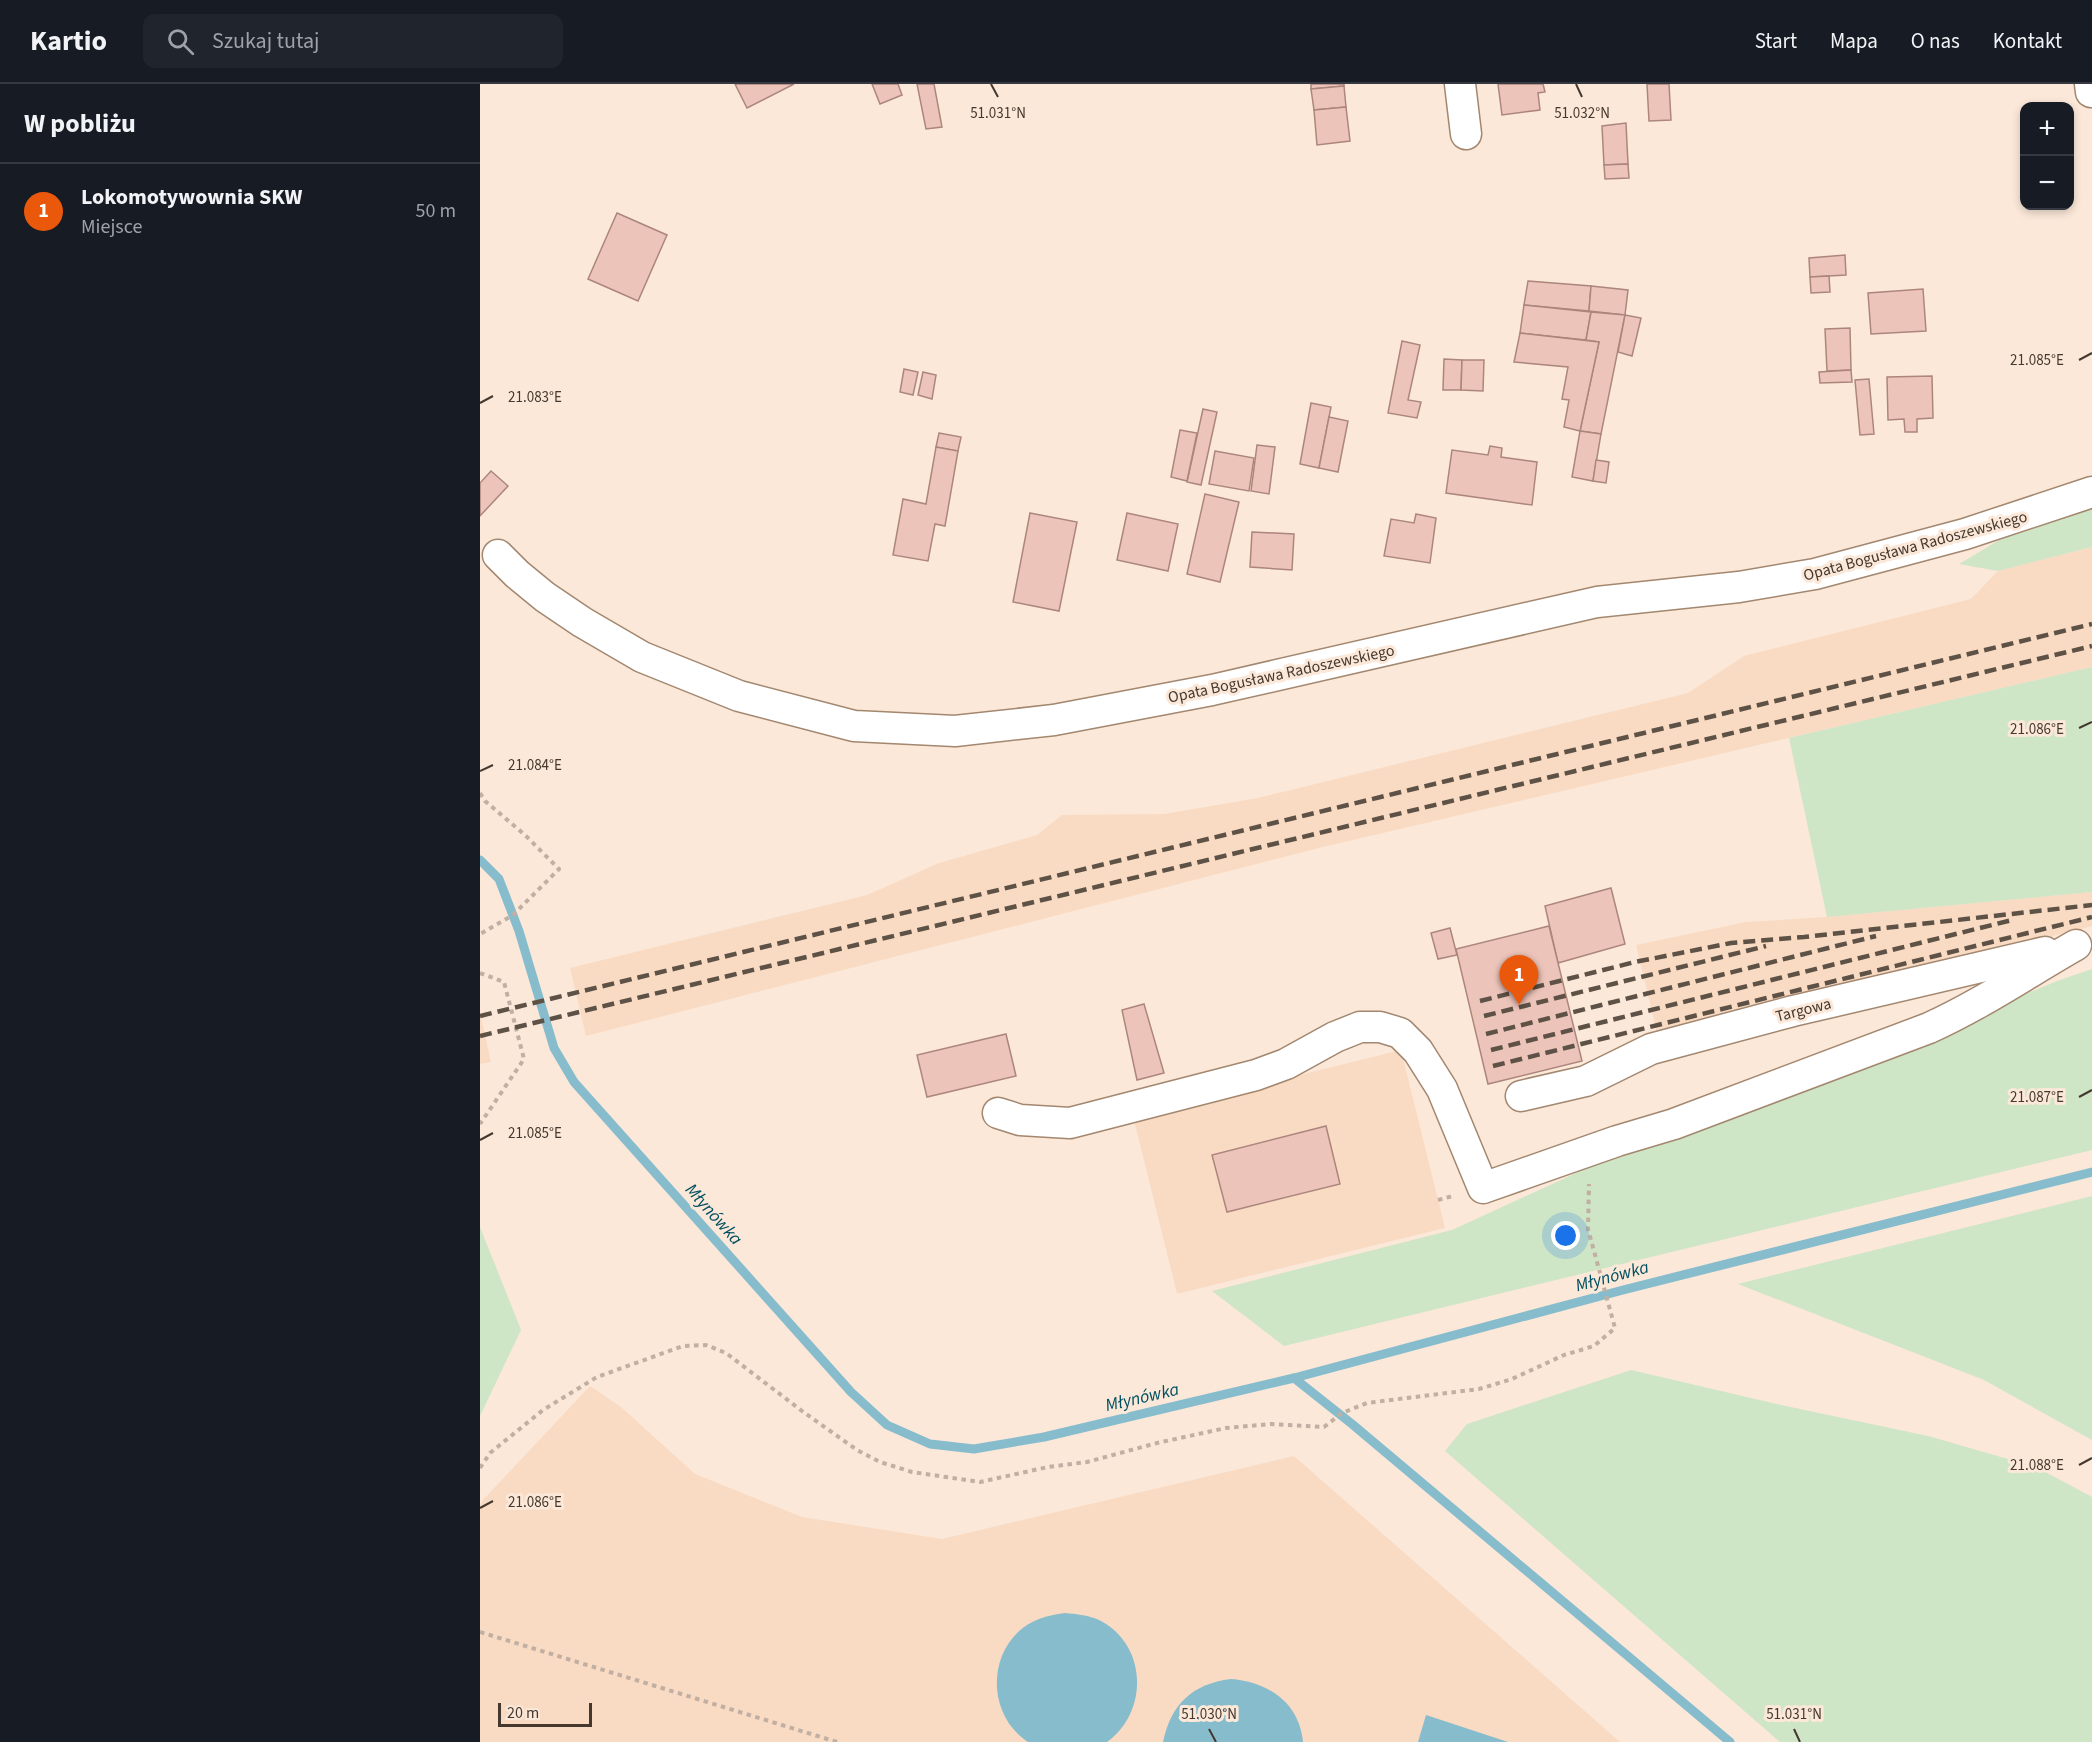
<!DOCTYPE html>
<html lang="pl">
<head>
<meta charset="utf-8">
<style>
	:root { --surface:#171b24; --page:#20242c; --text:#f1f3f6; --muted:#9ea1a6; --line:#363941; --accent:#ea580c }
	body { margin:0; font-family:"Source Sans 3",sans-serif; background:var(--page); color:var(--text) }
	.controls { position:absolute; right:18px; top:18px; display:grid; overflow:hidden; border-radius:12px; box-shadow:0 3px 9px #0003 }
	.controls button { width:54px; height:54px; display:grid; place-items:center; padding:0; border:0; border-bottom:2px solid var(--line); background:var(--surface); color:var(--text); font:30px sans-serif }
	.scale { position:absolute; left:18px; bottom:15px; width:94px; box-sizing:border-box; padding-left:6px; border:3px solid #45392f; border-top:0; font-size:16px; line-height:21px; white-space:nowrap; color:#45392f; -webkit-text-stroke:4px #fbe8d9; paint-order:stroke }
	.you { position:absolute; left:1086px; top:1152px; width:21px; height:21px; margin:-15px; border:4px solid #fff; border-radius:50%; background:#1a73e8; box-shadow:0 0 0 9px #1a73e833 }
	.badge { display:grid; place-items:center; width:39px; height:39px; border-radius:50%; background:var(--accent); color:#fff; font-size:20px; font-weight:700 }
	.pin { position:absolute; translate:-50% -50px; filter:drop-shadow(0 2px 3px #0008) }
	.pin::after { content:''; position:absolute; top:32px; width:21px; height:18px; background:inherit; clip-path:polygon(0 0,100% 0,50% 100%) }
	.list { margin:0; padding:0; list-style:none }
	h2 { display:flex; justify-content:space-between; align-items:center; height:78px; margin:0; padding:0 24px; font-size:26px }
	h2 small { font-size:20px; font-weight:400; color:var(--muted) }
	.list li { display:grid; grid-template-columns:39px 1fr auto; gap:18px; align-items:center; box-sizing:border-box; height:96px; padding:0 24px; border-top:2px solid var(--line) }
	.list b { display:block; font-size:22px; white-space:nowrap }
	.list p { margin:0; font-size:20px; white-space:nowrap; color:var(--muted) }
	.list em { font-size:20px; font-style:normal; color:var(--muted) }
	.icon { flex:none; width:33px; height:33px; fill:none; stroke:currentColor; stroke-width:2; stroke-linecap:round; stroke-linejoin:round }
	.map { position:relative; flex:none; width:1612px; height:1658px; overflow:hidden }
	header { display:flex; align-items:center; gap:36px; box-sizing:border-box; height:84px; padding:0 30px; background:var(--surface); border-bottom:2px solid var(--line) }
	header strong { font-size:28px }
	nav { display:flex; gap:33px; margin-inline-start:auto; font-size:21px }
	.search { width:420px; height:54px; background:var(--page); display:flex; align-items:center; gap:15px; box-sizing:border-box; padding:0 21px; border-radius:12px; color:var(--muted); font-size:22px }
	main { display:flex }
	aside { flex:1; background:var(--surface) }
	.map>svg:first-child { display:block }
</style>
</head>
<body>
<header>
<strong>Kartio</strong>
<div class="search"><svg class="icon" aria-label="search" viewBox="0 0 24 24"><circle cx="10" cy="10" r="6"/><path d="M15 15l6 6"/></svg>Szukaj tutaj</div>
<nav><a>Start</a><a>Mapa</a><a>O nas</a><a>Kontakt</a></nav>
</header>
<main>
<aside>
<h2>W pobliżu<small></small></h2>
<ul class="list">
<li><span class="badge">1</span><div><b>Lokomotywownia SKW</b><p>Miejsce</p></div><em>50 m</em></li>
</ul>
</aside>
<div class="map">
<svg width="1612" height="1658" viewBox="0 0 1612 1658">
	<rect width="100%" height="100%" fill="#fbe8d9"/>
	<g fill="#f9dbc3">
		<path d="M1612 463V583L843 763 106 952 90 884 387 811 459 779 557 751 582 731 684 730 778 714 1208 609 1264 572 1491 515 1518 487Z"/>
		<path d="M1612 808V842L1178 953 1156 861 1266 838 1347 833Z"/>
		<path d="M0 929 11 978 0 980Z"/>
		<path d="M921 966 965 1144 697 1210 653 1032Z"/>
		<path d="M110 1302 141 1323 215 1390 322 1433 462 1455 814 1372 1140 1658H0V1421L2 1417Z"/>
	</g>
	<g fill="#cee5c6">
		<path d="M1612 422V463L1518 487 1479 480 1538 445Z"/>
		<path d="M1612 583V808L1347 833 1309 654Z"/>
		<path d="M1612 885V1066L804 1262 732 1207 972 1146 1153 1063 1382 978 1577 897Z"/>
		<path d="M1612 1112V1356L1504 1296 1258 1200Z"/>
		<path d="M0 1143 41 1246 0 1332Z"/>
		<path d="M1151 1286 1301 1321 1448 1352 1556 1383 1612 1413V1658H1300L965 1367 987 1340Z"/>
	</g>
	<g fill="#87bccd">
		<path d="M585 1529C596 1530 606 1531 617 1535 667 1558 670 1627 627 1658H548C511 1634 506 1579 538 1548 551 1536 567 1531 585 1529Z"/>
		<path d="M751 1595C788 1598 819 1618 823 1658H683C691 1620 712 1600 751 1595Z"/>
		<path d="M946 1631 1028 1658H938Z"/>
	</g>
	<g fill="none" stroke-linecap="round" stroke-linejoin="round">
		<g stroke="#87bccd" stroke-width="9">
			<path d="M0 776 19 795 39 847 74 964 94 998 371 1308 407 1341 450 1360 494 1365 564 1353 814 1294 1143 1206 1612 1088"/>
			<path d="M814 1294 872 1340 1250 1658"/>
		</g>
	</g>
	<g fill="#edc4ba" stroke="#ac867d" stroke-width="1.5">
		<path d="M255 0H314L267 24Z"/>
		<path d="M392 0H418L422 11 400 20Z"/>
		<path d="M437 0H454L462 43 446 45Z"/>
		<path d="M831 0H864V2L831 5Z"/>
		<path d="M1018 0H1063L1065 8 1058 9 1060 26 1022 31Z"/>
		<path d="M1167 0H1189L1191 36 1169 37Z"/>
		<path d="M864 2 866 23 834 26 831 5Z"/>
		<path d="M866 23 870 57 837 61 834 26Z"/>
		<path d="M1146 39 1148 80 1124 81 1122 42Z"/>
		<path d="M1148 80 1149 94 1125 95 1124 81Z"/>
		<path d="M137 129 187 151 158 217 108 195Z"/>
		<path d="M1365 171 1366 191 1330 193 1329 174Z"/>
		<path d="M1349 192 1350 208 1331 209 1330 193Z"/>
		<path d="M1048 197 1111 202 1109 227 1044 221Z"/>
		<path d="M1111 202 1148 206 1145 231 1109 227Z"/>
		<path d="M1443 205 1446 247 1391 250 1388 209Z"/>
		<path d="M1044 221 1111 228 1106 256 1040 249Z"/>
		<path d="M1111 228 1145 231 1121 350 1100 347 1119 258 1106 256Z"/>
		<path d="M1145 231 1161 234 1152 272 1138 268Z"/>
		<path d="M1370 244 1371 286 1347 287 1345 245Z"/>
		<path d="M1040 249 1119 258 1100 347 1084 343 1089 316 1082 315 1088 283 1034 278Z"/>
		<path d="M922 257 940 261 928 316 941 318 937 334 908 329Z"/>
		<path d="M964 275 982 276 981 306H963Z"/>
		<path d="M982 276H1004L1003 307 981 306Z"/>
		<path d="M424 285 438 288 433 311 420 308Z"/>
		<path d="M1371 286 1372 298 1340 299 1339 288Z"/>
		<path d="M443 288 456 291 452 315 438 311Z"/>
		<path d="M1452 292 1453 334 1437 335V348H1425L1424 335 1408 336 1407 293Z"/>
		<path d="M1389 295 1394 350 1380 351 1375 296Z"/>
		<path d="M831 319 851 323 839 384 820 380Z"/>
		<path d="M723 325 737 328 721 401 707 398Z"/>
		<path d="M849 333 868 337 858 388 839 384Z"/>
		<path d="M700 346 717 349 707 397 691 393Z"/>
		<path d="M1100 347 1121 350 1113 397 1092 393Z"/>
		<path d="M459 349 481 353 478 367 456 363Z"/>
		<path d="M777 361 795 363 789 410 771 407Z"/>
		<path d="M1010 362 1022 364 1021 373 1057 378 1052 421 966 409 972 366 1008 371Z"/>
		<path d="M456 363 478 367 465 442 455 440 448 477 413 471 423 415 446 420Z"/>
		<path d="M735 367 774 374 769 407 729 400Z"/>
		<path d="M1116 376 1129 378 1126 399 1113 397Z"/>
		<path d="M11 387 28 402 0 432V399Z"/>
		<path d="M725 410 759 418 740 498 707 490Z"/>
		<path d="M550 429 597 438 579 527 533 518Z"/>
		<path d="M647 429 698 440 688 487 637 476Z"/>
		<path d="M936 430 956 434 950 479 904 472 911 435 934 439Z"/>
		<path d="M772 448 814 450 812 486 770 483Z"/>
		<path d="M1131 804 1145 860 1078 879 1065 822Z"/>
		<path d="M1069 842 1102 977 1008 1000 976 865Z"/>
		<path d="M970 844 977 871 958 875 951 849Z"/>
		<path d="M664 920 684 989 657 996 642 926Z"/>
		<path d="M526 950 536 992 447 1013 437 971Z"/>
		<path d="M846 1042 860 1100 747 1128 732 1071Z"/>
	</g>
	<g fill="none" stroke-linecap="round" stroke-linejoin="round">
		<defs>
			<g id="minor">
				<path d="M980 0 986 50"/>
				<path d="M1610 0 1611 8"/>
				<path d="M18 471 37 490 65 513 102 538 162 573 259 612 374 642 475 647 574 636 732 606 1117 518 1259 503 1335 490 1485 450 1612 408"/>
				<path d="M1041 1012 1106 997 1171 965 1313 927 1565 868"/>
				<path d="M518 1029 540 1036 590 1039 776 991 806 980 855 953 880 943H900L920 949 938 967 962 1005 1003 1104 1137 1057 1194 1040 1449 944C1500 921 1547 889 1596 861"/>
			</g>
		</defs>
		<use href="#minor" stroke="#a3876f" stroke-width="33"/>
		<g stroke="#c0afa2" stroke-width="4" stroke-dasharray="4.5 4.5" stroke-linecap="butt">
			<path d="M0 709 5 717 45 751 79 785 33 831 0 850"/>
			<path d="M0 889 24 898 44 975 0 1040"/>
			<path d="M958 1116 973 1112"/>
			<path d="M0 1384 10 1369 63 1326 117 1293 203 1262 226 1261 246 1269 322 1327 377 1366 400 1378 432 1388 500 1398 568 1383 607 1378 677 1359 746 1344 791 1340 844 1343 862 1329 887 1319 999 1305 1032 1295 1084 1271 1114 1262 1135 1244 1108 1145 1109 1100"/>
			<path d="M0 1548 357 1658"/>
		</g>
		<use href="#minor" stroke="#fff" stroke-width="30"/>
		<g stroke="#5e5146" stroke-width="4.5" stroke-dasharray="12 6" stroke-linecap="butt">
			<path d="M1000 917 1155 878 1251 859 1324 853 1612 821"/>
			<path d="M0 932 1612 540"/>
			<path d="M1004 932 1286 862"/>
			<path d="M1006 950 1396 852"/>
			<path d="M0 952 1612 562"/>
			<path d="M1011 966 1532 836"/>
			<path d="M1013 982 1612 833"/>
		</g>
	</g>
	<path fill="none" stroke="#45392f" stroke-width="2" d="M511 0 518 13M1096 0 1102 13M1599 276 1612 269M0 319 13 312M1599 644 1612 638M0 687 13 681M1599 1013 1612 1006M0 1056 13 1049M1599 1381 1612 1374M0 1424 13 1417M729 1645 736 1658M1314 1645 1320 1658"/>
	<g text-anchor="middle" stroke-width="6" stroke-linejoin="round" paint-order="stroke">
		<g font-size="16" fill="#45392f" stroke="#fbe8d9">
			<text transform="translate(1435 461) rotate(-15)" y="6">Opata Bogusława Radoszewskiego</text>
			<text transform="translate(801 589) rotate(-12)" y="6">Opata Bogusława Radoszewskiego</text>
			<text transform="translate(1323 925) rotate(-14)" y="6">Targowa</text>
		</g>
		<g font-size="18" font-style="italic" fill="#005061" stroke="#fbe8d9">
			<text transform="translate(234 1130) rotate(48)" y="6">Młynówka</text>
			<text transform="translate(1132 1192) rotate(-15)" y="6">Młynówka</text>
			<text transform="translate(662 1313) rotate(-13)" y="6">Młynówka</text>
		</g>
	</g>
	<g font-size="15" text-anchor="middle" fill="#45392f" stroke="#fbe8d9" stroke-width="6" stroke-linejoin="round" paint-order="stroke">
		<text x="518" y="34">51.031°N</text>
		<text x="1102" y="34">51.032°N</text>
		<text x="1557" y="281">21.085°E</text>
		<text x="55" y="318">21.083°E</text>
		<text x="1557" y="650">21.086°E</text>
		<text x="55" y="686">21.084°E</text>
		<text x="1557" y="1018">21.087°E</text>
		<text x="55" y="1054">21.085°E</text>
		<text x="1557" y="1386">21.088°E</text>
		<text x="55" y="1423">21.086°E</text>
		<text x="729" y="1635">51.030°N</text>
		<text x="1314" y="1635">51.031°N</text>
	</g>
</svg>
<div class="controls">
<button>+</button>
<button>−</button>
</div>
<div class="scale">20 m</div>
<div class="you"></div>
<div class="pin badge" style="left:1039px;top:921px">1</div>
</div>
</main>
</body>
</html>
